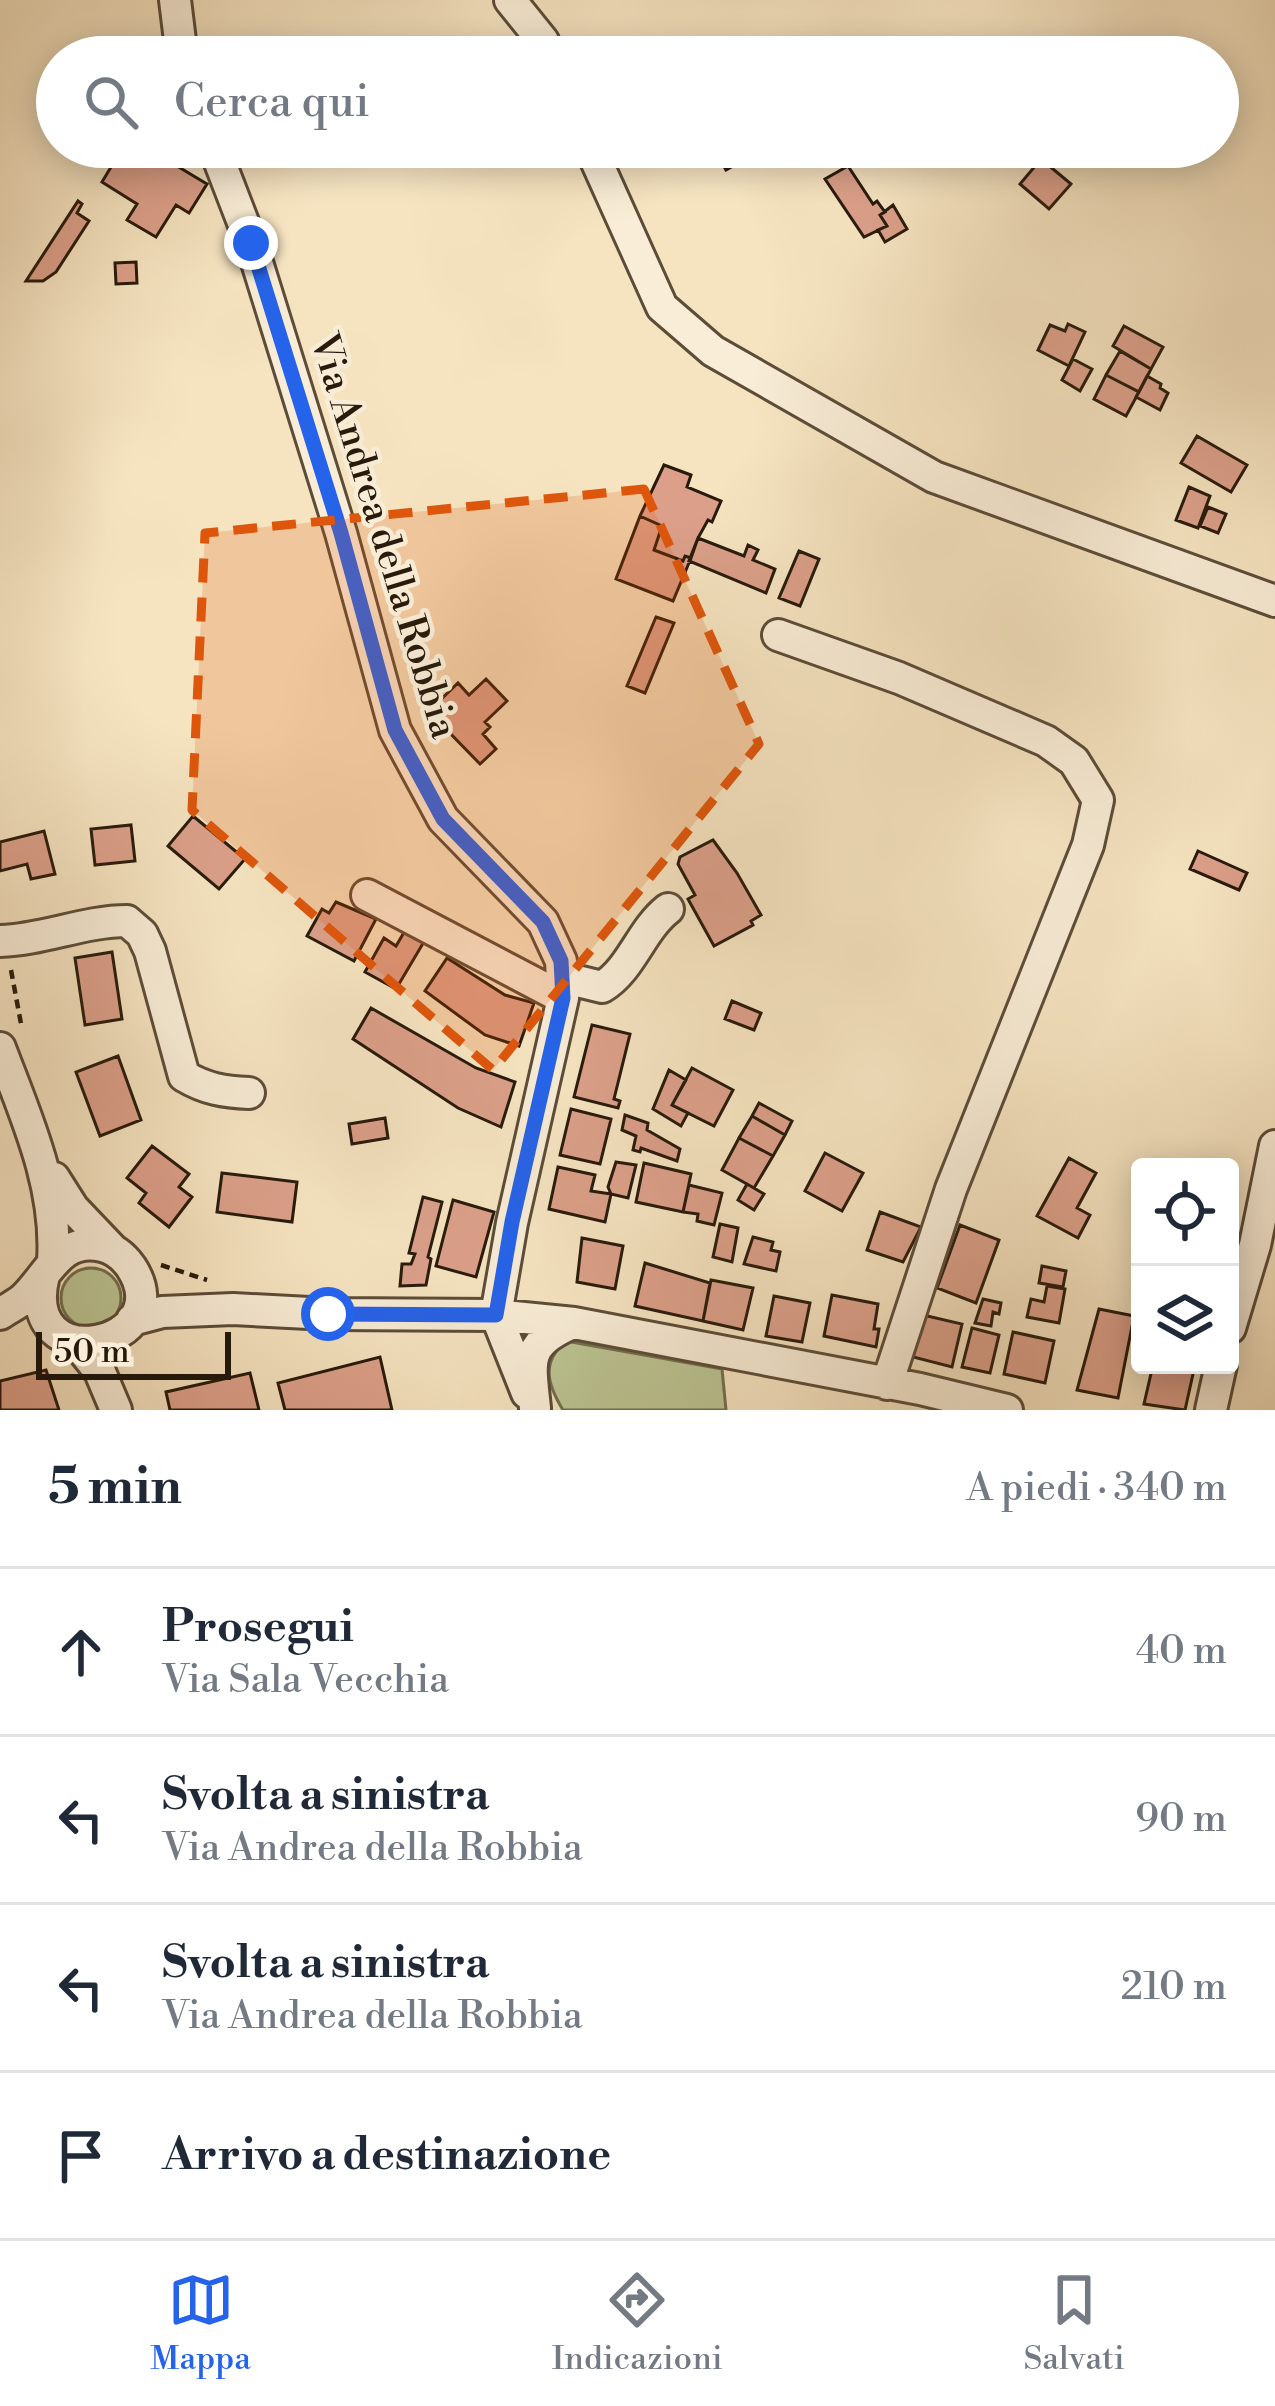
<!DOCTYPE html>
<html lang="it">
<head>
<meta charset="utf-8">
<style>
	:root { --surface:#fff; --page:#f2f2f3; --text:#1f2937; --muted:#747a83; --line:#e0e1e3; --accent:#2563eb }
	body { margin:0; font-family:"Libre Bodoni",serif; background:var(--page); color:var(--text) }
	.controls { position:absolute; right:36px; bottom:36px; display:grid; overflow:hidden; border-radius:12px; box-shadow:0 6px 30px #0003 }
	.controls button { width:108px; height:108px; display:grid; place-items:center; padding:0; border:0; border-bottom:3px solid var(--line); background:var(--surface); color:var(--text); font:60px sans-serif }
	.scale { position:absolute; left:36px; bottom:30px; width:195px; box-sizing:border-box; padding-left:12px; border:6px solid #281a0b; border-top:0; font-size:33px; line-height:42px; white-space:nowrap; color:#281a0b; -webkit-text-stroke:9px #f9edd7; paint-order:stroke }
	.stop { position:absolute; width:36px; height:36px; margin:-27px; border:9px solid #2563eb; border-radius:50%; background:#fff }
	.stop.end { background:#2563eb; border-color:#fff; box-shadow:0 3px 12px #0008 }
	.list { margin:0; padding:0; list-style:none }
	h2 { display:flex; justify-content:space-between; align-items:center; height:156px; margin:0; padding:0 48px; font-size:51px }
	h2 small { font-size:39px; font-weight:400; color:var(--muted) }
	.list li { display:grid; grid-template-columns:78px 1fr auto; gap:36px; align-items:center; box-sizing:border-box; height:168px; padding:0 48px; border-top:3px solid var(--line) }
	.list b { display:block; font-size:45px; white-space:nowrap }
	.list p { margin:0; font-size:39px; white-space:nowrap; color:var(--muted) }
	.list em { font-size:39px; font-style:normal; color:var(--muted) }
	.icon { flex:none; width:66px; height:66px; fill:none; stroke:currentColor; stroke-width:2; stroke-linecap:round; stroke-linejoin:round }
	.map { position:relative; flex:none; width:1275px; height:1410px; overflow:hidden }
	.search { position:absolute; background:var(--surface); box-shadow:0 6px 30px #0003; left:36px; right:36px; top:36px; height:132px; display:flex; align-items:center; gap:30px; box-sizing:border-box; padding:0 42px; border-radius:66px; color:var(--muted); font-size:45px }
	.sheet { height:828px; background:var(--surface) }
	nav { display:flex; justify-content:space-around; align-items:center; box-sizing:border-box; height:168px; border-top:3px solid var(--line); background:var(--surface); font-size:33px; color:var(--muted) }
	nav a { display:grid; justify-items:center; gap:6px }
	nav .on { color:var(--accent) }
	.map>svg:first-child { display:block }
</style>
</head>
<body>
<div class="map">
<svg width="1275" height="1410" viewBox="0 0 1275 1410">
	<rect width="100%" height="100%" fill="#f6e4c1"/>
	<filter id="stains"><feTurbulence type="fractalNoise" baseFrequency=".00167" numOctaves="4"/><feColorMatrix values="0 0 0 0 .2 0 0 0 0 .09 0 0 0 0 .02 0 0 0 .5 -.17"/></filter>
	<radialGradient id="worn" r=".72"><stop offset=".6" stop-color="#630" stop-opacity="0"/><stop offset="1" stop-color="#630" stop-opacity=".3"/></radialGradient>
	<path fill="#bcc493" stroke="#726f4f" stroke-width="3" d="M61 1298a30 30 0 1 1 60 0a30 30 0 1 1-60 0Z
		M566,1341L722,1369L726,1410H563C547,1384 541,1362 566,1341Z"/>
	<path fill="#dca08a" stroke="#281a0b" stroke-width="3" d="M143,147H182L172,163L207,184L189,213L176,205L156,237L127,220L137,204L102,182L120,152L134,161Z
		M713,147H767L726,170Z
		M1041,159L1071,184L1049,209L1020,184Z
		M848,166L873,204L877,201L885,212L880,215L887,226L864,237L825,179Z
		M78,201L82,204L77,213L89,221L56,272L43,281H26Z
		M893,205L907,229L885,242L878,230L887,226L880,215Z
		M136,262L137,283L116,284L115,263Z
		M1068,324L1085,332L1069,366L1038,350L1050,325L1065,331Z
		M1124,326L1163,347L1151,369L1113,346Z
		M1120,351L1151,369L1139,392L1106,375Z
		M1073,359L1092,369L1080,391L1062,380Z
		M1106,375L1139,392L1126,416L1094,399Z
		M1147,376L1161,384L1160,388L1168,393L1160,410L1136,397Z
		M1197,436L1247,465L1231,492L1181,463Z
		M664,465L691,475L687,487L721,501L712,522L708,520L698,538L691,558L685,556L683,561L654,550L662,526L640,516Z
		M1189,487L1210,496L1198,528L1176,520Z
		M1208,507L1226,514L1218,533L1200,526Z
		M640,516L662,526L654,550L683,561L685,556L691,558L673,601L616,579Z
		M698,538L744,556L748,545L758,550L753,560L775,569L766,593L689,561Z
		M799,551L819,559L800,606L779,598Z
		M656,617L674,623L645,693L627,686Z
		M486,679L507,701L485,722L490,727L483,734L496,749L480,764L446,729L449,725L432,708L458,683L469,695Z
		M193,816L245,859L219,889L168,846Z
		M131,825L135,861L95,865L91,829Z
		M44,831L55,874L31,879L27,864L0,871V842Z
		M713,840L737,873L761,915L751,921L753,925L714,946L688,899L695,895L678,864L680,857Z
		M1198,851L1247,873L1239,890L1190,869Z
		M336,902L376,919L354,961L307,936L322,909L329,913Z
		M406,929L425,940L396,989L365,972L384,938L396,946Z
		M112,952L122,1019L85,1025L75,958Z
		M447,958L505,995L534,1003L519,1046L485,1035L425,991Z
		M732,1001L761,1013L754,1030L725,1019Z
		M371,1008L476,1068L515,1082L501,1127L458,1108L353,1039Z
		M592,1025L630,1034L614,1099L620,1101L618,1108L574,1097Z
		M118,1056L141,1120L100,1136L76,1072Z
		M692,1068L733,1090L714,1126L672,1105Z
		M669,1070L686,1080L672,1105L688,1113L681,1126L653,1109Z
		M759,1103L792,1121L785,1135L752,1116Z
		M571,1109L611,1119L600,1164L560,1155Z
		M625,1115L648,1123L647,1130L680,1149L677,1161L641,1148L640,1152L633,1150L636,1136L622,1130Z
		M752,1116L785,1135L773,1156L739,1138Z
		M385,1118L388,1138L352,1144L349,1124Z
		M739,1138L773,1156L754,1188L722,1170Z
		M152,1146L189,1174L179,1187L192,1197L169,1227L139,1203L146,1193L127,1178Z
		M825,1153L863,1173L842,1211L805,1191Z
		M1069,1158L1096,1173L1077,1208L1090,1215L1078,1238L1037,1216Z
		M616,1162L636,1165L628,1198L611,1194L608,1187Z
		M644,1163L691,1174L683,1212L636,1202Z
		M558,1167L595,1175L591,1191L611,1194L605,1222L549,1209Z
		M222,1173L297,1182L292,1222L217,1212Z
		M747,1184L764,1194L754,1210L738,1200Z
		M689,1185L722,1193L714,1225L697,1221L698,1214L683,1212Z
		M423,1197L442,1202L428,1257L431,1259L426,1285L400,1286L402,1264H411L415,1254L409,1253Z
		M453,1200L494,1212L476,1277L436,1266Z
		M880,1212L921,1227L903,1262L867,1250Z
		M720,1224L738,1228L732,1262L713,1257Z
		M960,1225L999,1240L976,1303L937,1288Z
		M753,1237L773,1242L771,1250L780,1252L776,1271L744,1264Z
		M582,1238L623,1246L615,1289L577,1282Z
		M645,1263L710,1283L703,1321L635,1306Z
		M1042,1266L1066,1271L1063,1287L1039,1283Z
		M711,1280L753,1288L743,1330L703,1321Z
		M1047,1286L1065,1289L1059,1323L1027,1317L1031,1299L1044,1302Z
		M832,1295L878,1304L874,1329H879L876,1347L824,1336Z
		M774,1296L810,1303L802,1342L766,1336Z
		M983,1299L1001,1303L999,1314L993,1312L991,1326L975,1323Z
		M1099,1309L1134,1316L1118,1398L1077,1390Z
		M923,1315L962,1324L952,1367L913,1357Z
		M972,1328L999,1335L990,1373L962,1367Z
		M1013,1332L1054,1341L1045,1383L1004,1374Z
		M380,1357L392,1410H285L278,1383Z
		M1153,1365H1195L1185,1410L1144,1404Z
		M46,1370L59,1410H0V1381Z
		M250,1373L259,1410H170L166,1392Z"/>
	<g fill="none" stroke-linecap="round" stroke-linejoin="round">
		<defs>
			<path id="minor" d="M175,0L182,57
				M510,0L543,41L550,57
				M214,147L251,243L341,533L395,730L443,819L543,922L561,961L563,998L512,1223L496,1315
				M590,147L662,307L713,351L934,477L1275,601
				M778,635L899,678L1046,741L1074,761L1098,800L1088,845L951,1189L887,1384
				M367,895L563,998
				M0,941C43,940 84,921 127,921L142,934L150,951L184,1076C206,1089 224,1092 249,1093
				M565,978L602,987C631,970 641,930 668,909
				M0,1048C26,1117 58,1186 53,1261
				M54,1178L73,1208L113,1250
				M0,1314C7,1309 16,1305 23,1299C48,1276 60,1236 102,1246C115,1249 124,1257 131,1267C183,1346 17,1382 44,1275
				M496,1315L527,1393
				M132,1320L162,1312L233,1309L328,1314L496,1315L574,1323L920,1389L1007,1410
				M1230,1328L1255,1245L1275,1146
				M76,1342L100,1372L116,1410
				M535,1408C530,1360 524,1344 573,1323
				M1211,1410L1221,1365"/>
		</defs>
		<use href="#minor" stroke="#5c4c38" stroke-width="36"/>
		<path stroke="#281a0b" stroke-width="4.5" stroke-dasharray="9 6" stroke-linecap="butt" d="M11,970L22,1029
			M161,1265L207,1280"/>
		<use href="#minor" stroke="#f9edd7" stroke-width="30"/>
	</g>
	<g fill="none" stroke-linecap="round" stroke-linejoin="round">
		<path stroke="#2563eb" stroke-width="15" d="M251,243L341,533L395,730L443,819L543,922L561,961L563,998L512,1222L496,1315L328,1314"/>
	</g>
	<path fill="#de560c" fill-opacity="0.2" stroke="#de560c" stroke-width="9" stroke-dasharray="24 15" stroke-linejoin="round" d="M644,489L759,744L493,1070L192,810L205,533Z"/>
	<g text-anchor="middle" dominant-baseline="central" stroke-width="9" stroke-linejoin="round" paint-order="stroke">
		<g font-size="39" fill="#281a0b" stroke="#f9edd7">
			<text transform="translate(383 536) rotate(73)">Via Andrea della Robbia</text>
		</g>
	</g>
	<rect width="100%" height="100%" filter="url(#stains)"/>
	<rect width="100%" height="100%" fill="url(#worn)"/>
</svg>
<div class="controls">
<button><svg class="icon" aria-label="locate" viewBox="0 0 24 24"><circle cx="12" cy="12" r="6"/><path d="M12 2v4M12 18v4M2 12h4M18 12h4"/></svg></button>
<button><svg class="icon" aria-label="layers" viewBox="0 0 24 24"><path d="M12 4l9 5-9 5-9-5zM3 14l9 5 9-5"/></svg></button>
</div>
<div class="scale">50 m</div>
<div class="stop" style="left:328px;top:1314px"></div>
<div class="stop end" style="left:251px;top:243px"></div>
<div class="search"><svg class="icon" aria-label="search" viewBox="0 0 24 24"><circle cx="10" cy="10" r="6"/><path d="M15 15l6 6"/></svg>Cerca qui</div>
</div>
<section class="sheet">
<h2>5 min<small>A piedi · 340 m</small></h2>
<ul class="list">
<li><svg class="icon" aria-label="ahead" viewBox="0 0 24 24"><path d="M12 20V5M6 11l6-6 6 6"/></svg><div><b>Prosegui</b><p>Via Sala Vecchia</p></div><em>40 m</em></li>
<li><svg class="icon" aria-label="left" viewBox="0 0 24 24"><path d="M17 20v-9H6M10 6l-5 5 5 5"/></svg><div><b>Svolta a sinistra</b><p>Via Andrea della Robbia</p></div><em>90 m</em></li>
<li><svg class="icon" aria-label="left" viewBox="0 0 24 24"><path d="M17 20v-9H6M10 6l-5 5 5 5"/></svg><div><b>Svolta a sinistra</b><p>Via Andrea della Robbia</p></div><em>210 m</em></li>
<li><svg class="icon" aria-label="arrive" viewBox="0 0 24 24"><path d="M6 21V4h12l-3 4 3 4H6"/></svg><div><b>Arrivo a destinazione</b></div></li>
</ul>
</section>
<nav>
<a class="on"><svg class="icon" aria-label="map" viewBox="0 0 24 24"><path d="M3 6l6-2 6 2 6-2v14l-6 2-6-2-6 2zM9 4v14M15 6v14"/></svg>Mappa</a>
<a><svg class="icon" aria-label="directions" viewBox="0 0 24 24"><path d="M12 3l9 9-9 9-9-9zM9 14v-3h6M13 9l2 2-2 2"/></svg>Indicazioni</a>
<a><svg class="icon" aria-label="saved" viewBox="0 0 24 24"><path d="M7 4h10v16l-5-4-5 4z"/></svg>Salvati</a>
</nav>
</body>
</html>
